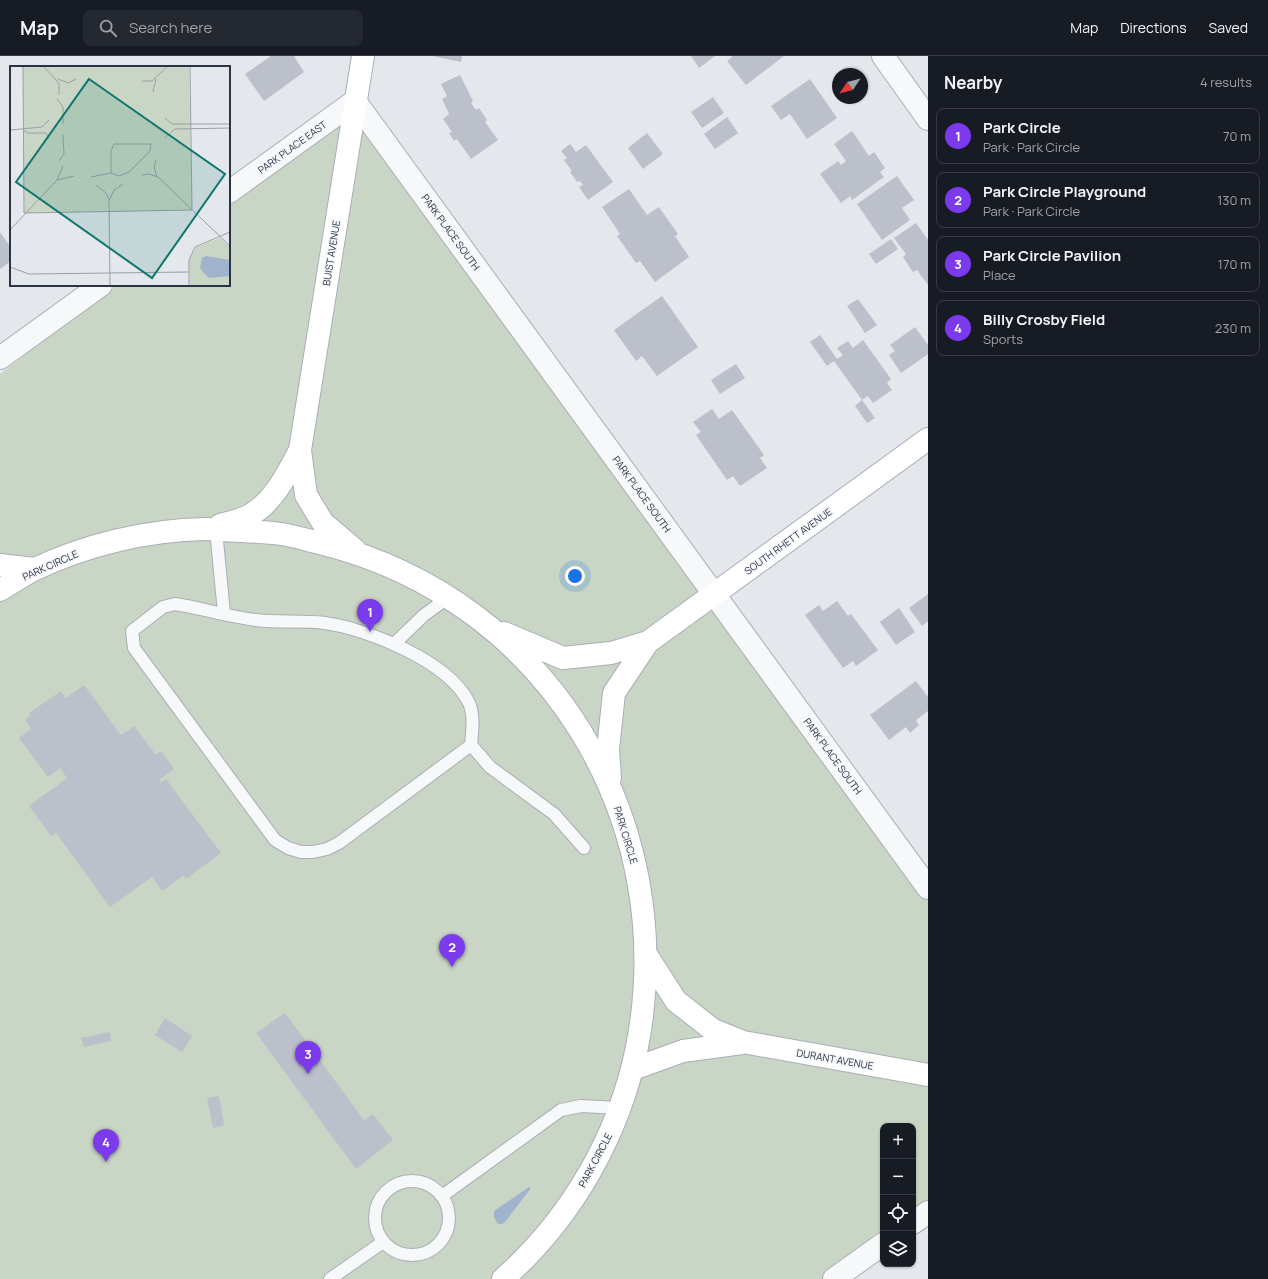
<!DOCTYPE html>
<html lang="en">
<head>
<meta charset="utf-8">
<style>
	:root { --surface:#171b24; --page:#242831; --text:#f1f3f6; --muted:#9ea1a6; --line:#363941; --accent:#7c3aed }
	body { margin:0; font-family:Manrope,sans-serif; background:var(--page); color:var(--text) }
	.controls { position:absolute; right:12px; bottom:12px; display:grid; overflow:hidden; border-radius:8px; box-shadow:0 1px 3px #0004 }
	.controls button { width:36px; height:36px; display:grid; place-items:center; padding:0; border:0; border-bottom:1px solid var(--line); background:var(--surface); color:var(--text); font:20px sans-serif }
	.compass { position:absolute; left:832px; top:12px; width:36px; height:36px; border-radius:50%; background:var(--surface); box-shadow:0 1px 3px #0004; rotate:235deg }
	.you { position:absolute; left:575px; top:520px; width:14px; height:14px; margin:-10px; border:3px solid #fff; border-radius:50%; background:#1a73e8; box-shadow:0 0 0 6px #1a73e833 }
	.badge { display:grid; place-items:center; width:26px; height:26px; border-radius:50%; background:var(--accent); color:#fff; font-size:13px; font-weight:700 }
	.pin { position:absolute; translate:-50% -33px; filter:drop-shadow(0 1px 2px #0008) }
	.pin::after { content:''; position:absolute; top:21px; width:14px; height:12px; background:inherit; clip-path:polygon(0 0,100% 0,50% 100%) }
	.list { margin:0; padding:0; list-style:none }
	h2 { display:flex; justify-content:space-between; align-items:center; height:52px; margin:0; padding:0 16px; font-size:17px }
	h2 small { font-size:13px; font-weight:400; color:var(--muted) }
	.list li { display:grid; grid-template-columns:26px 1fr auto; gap:12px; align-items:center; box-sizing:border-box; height:56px; margin:0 8px 8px; padding:0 8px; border:1px solid var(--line); border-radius:8px }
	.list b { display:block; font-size:15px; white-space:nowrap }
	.list p { margin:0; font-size:13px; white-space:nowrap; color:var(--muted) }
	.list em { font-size:13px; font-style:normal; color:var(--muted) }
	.icon { flex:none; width:22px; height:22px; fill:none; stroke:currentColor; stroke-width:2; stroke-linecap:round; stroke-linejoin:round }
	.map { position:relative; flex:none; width:928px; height:1223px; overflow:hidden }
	header { display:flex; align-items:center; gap:24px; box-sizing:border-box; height:56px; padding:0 20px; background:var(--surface); border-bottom:1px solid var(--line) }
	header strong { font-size:19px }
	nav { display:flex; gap:22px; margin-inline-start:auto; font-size:14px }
	.search { width:280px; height:36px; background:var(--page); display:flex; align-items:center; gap:10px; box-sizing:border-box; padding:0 14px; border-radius:8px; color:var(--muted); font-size:15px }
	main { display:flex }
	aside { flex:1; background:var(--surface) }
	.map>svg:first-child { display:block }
</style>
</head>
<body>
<header>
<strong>Map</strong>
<div class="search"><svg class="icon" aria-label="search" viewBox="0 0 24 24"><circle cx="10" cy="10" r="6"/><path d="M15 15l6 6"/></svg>Search here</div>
<nav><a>Map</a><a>Directions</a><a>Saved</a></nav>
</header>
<main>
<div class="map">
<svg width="928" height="1223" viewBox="0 0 928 1223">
	<rect width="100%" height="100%" fill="#e4e7ec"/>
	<path fill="#c9d6c5" d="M355,45L928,833V1156L913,1167V1070H883V1188L834,1223H0V318L116,229H229V142Z"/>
	<path fill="#9fb4cc" d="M529,1131L531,1132L505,1166L502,1168H498L494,1161V1155Z"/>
	<path fill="#bbc0ca" d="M271,0H294L304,16L264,45L245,18Z
		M432,0H462L461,6Z
		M691,0H715L699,12Z
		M733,0H784L746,29L727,5Z
		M460,19L473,45L471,47L476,54L479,52L487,64L485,66L498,84L471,103L457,83L454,85L449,77L452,76L443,63L449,58L442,43L447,40L441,28Z
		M810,23L837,62L807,83L790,58L781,64L771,50Z
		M713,41L724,57L702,72L691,56Z
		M727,61L738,77L715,93L704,78Z
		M852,75L869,100L874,96L885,112L880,116L884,121L852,144L850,140L841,147L820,118L838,105L841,109L846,105L834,88Z
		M647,77L663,98L643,113L628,92Z
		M570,88L576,96L586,89L613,126L588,144L579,131L583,129L580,125L577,126L570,116L572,115L564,104L567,102L561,95Z
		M897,120L914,144L902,152L910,164L882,184L857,148Z
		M629,133L647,159L659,151L678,178L675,180L689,201L655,226L640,205L636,207L617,180L620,178L602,151Z
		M916,167L928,184V229L917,214L913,216L903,201L906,198L894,182Z
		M0,176L11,192V205L0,213Z
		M891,183L898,193L876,208L869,198Z
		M662,240L698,291L657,320L642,300L636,305L614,274Z
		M858,243L877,269L865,277L847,250Z
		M915,271L928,289V298L901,317L889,299L895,295L890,289Z
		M820,279L837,303L843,299L837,292L848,285L853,292L863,284L891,323L887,327L892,334L873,347L868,340L862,344L834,305L827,310L810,286Z
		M736,308L745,322L720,338L711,324Z
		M862,344L875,362L867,367L855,350Z
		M712,353L719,363L732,354L764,399L760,402L767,412L740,430L733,420L727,424L696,379L701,376L693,366Z
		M928,538V565L922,570L909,552Z
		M837,545L848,560L851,558L878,594L856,610L853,605L843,612L805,559L819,549L823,555Z
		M899,552L915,576L896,589L880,566Z
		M916,625L928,641V655L916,664L919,669L910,677L906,671L889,684L870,659Z
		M84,629L121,679L134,670L156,699L161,695L174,713L159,724L161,727L166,723L221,797L186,823L184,819L162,835L152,821L110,851L56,777L51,780L29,750L67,722L60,712L48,721L19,682L31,673L25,664L30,659L29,657L61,635L66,642Z
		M285,957L364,1064L373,1058L393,1084L356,1113L256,977Z
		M165,962L192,980L182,996L155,979Z
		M110,976L111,985L84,991L81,982Z
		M219,1040L224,1069L213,1072L207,1042Z"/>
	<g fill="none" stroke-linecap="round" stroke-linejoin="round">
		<defs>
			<path id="lane" d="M216,474L224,557
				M394,588L424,559L449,541
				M471,689L339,787L327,793L313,796H301L288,792L275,784L134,592L132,575L163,551L175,548C202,552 229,561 256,564C278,567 302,564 325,567C368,573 447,605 468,645C475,657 472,676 471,689L490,711L554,758L584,792
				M375 1162a37 37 0 1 1 74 0a37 37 0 1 1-74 0Z
				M442,1140L561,1054L581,1050L620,1052
				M330,1223L383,1186"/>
			<path id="street" d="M883,0L928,63
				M229,136L355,45L928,832
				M0,302L101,229
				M913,1167L928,1156
				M834,1223L883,1188"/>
			<path id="secondary" d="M220,469C231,466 243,464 252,458C275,444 288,416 300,394
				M355,494L323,467L306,439L300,394L363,0
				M0,509L34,513
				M0,534C11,527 22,520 33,514C85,489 147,474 205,473C217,473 230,475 243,475C255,476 268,476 281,478C295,480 310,485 324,488C549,545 681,766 637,991C619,1080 571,1163 503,1223
				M504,577L563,602L611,597L648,586L928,383
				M610,722L608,693L614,637L648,586
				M647,900L676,945L713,974L743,986L928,1019
				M633,1013L683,995L742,987"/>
		</defs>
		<use href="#lane" stroke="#a9aeb7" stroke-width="14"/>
		<use href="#street" stroke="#a9aeb7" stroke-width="24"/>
		<use href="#secondary" stroke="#a9aeb7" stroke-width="24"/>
		<use href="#lane" stroke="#f7f8fa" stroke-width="12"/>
		<use href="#street" stroke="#f7f8fa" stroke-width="22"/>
		<use href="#secondary" stroke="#fff" stroke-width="22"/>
	</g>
	<g text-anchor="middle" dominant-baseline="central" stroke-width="3" stroke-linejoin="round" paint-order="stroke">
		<g font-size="10" fill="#2b3445" stroke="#f4f6f9">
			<text transform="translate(292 91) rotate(-36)">PARK PLACE EAST</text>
			<text transform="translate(451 176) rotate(54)">PARK PLACE SOUTH</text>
			<text transform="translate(331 197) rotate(-81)">BUIST AVENUE</text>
			<text transform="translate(642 438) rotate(54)">PARK PLACE SOUTH</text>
			<text transform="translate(788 485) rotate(-36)">SOUTH RHETT AVENUE</text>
			<text transform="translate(50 509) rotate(-24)">PARK CIRCLE</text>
			<text transform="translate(833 700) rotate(54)">PARK PLACE SOUTH</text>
			<text transform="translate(626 779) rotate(73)">PARK CIRCLE</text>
			<text transform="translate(835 1003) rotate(10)">DURANT AVENUE</text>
			<text transform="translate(595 1104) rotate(-62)">PARK CIRCLE</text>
		</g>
	</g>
	<g transform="translate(10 10)">
		<rect width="220" height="220" fill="#e4e7ec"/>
		<path d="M13,0H179L182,144L14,147ZM210,172L220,181V220H180L179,194L186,181Z" fill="#c9d6c5"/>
		<path d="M196,190L220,194V210L199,212L194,207L190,202L192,192Z" fill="#9fb4cc"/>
		<path fill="none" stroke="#9a9fa9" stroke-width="1" d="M13,0L14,147L182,144L180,0M33,0L49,17V29M48,13L58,17L66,13M132,15H142L158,0M143,26L146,13M47,33L53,41V58M155,52L162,58H220M0,64L32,61L39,54M13,64L18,67H36L39,72M155,72L165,63L220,62M146,94L144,101L147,111M49,95L54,88L53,69M132,109L139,108L148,111L220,180M81,111L101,107L109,110L119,106L140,85L141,78H104L101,85V107M47,114L53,100M86,119L96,127L99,134M0,164L47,114L64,110M0,201L19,208L179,206M100,220L99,135L104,124L113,118M179,220V194L185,181L220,166"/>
		<path fill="#0f766e" fill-opacity="0.15" stroke="#0f766e" stroke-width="2" d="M79,13L215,108L142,212L6,116Z"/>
		<rect width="220" height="220" fill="none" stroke="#2b3445" stroke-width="2"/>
	</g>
</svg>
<div class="controls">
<button>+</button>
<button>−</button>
<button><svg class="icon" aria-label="locate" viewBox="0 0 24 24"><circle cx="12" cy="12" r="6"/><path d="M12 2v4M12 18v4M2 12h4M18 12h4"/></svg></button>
<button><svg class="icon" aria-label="layers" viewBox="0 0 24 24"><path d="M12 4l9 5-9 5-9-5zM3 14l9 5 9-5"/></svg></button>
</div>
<svg class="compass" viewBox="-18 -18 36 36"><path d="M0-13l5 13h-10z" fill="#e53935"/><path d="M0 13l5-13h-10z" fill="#9ea1a6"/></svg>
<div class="you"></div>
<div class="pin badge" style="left:370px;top:576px">1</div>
<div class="pin badge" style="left:452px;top:911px">2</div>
<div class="pin badge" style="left:308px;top:1018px">3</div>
<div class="pin badge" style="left:106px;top:1106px">4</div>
</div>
<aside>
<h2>Nearby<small>4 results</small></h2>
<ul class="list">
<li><span class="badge">1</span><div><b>Park Circle</b><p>Park · Park Circle</p></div><em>70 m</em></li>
<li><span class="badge">2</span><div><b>Park Circle Playground</b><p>Park · Park Circle</p></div><em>130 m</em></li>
<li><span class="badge">3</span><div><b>Park Circle Pavilion</b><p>Place</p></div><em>170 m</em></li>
<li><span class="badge">4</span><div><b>Billy Crosby Field</b><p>Sports</p></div><em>230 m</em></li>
</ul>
</aside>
</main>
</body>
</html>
